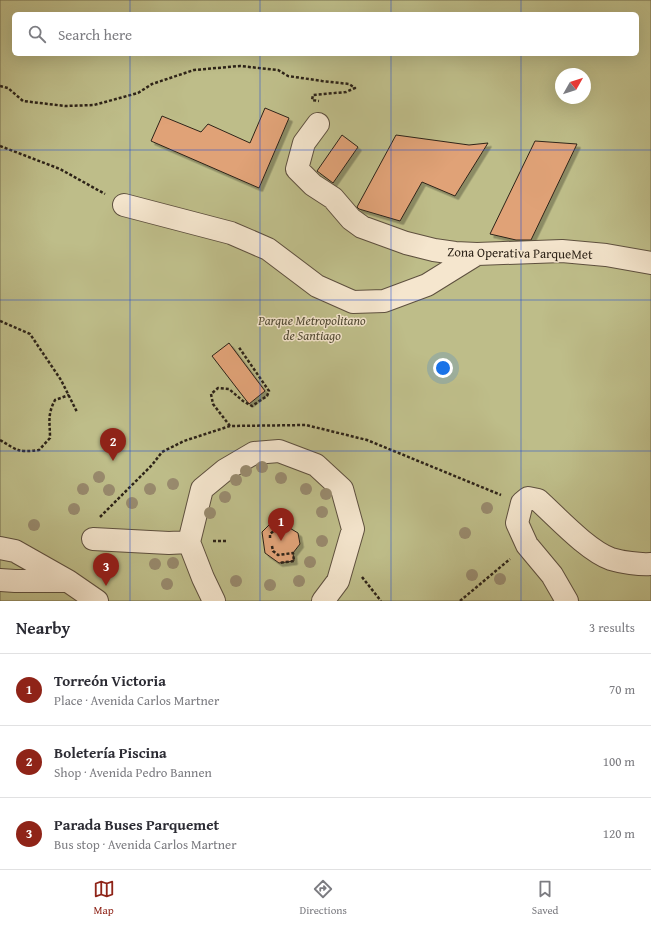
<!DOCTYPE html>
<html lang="en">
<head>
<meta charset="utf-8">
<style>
	:root { --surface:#fff; --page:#f2f2f3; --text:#2b2b33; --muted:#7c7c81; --line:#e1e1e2; --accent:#8f2418 }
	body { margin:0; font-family:"Gentium Book Plus",serif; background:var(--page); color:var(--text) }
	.compass { position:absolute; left:555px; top:68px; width:36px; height:36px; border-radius:50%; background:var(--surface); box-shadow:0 4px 16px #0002; rotate:51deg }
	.you { position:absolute; left:443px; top:368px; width:14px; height:14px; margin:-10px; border:3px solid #fff; border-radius:50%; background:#1a73e8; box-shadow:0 0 0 6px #1a73e833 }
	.badge { display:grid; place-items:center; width:26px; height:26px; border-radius:50%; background:var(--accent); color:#fff; font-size:13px; font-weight:700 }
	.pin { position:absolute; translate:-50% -33px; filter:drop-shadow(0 1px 2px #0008) }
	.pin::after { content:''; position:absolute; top:21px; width:14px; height:12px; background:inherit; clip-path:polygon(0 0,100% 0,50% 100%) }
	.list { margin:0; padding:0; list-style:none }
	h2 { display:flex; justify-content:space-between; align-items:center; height:52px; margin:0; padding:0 16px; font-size:17px }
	h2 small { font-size:13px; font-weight:400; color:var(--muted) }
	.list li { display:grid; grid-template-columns:26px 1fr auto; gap:12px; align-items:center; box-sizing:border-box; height:72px; padding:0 16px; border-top:1px solid var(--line) }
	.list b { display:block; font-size:15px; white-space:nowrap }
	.list p { margin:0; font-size:13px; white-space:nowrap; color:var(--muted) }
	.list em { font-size:13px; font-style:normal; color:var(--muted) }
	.icon { flex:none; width:22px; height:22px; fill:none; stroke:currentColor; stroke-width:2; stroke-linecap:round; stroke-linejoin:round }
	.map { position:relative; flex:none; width:651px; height:601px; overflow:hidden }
	.search { position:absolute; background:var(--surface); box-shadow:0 4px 16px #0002; left:12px; right:12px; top:12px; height:44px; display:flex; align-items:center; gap:10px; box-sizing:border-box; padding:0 14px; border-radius:6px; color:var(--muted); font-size:15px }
	.sheet { height:268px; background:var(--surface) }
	nav { display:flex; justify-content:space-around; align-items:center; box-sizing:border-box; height:56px; border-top:1px solid var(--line); background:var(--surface); font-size:11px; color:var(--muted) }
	nav a { display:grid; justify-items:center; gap:2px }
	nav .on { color:var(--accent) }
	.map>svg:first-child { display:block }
</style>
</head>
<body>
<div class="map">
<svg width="651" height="601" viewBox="0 0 651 601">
	<defs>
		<filter id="shadow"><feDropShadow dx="3.5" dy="3.5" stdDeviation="0" flood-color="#0004"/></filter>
	</defs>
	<rect width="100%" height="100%" fill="#efd8b3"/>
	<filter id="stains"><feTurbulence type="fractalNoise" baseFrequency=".005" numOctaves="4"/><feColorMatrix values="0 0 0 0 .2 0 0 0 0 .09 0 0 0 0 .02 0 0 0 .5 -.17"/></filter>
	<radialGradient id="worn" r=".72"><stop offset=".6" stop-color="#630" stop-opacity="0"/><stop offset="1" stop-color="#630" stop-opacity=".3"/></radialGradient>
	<path fill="#bebd89" stroke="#767050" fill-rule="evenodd" d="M0,0H651V601H0ZM14,14H637V54H14ZM561,74H585V98H561Z"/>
	<path fill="#e0a277" stroke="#2d2318" filter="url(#shadow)" d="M265,108L289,118L259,188L151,141L162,116L201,132L208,124L250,143Z
		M342,135L358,147L333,183L317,171Z
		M396,135L469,145L488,143L455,196L422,182L400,221L359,209L357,207Z
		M535,141L577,144L531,240H516L490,234Z
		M229,343L265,391L249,404L212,356Z
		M287,519L288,527L298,533L300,544L293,553L294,561L279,563L265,553L262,532L273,521Z"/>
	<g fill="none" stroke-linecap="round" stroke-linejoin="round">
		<defs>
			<path id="minor" d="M318,124L304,143L297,169L313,185L333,198L351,219L362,227L406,243L434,250L455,253L477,254L562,251L606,255L651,263
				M124,205L231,233L268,249L317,286L353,302L384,301L427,285L477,254
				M93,539L169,543L189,542
				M0,548L15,551L68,581L97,601
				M0,580L15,581H67
				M214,601L203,578L189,542L202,489L225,470L254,453L279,451L316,465L342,489L353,529L338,581L323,601
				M567,601L552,575L527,545L517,523L522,503L528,498L538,500C558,518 587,550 611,559C621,562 640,565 651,564"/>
		</defs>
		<use href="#minor" stroke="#5e503f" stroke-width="24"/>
		<path stroke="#2d2318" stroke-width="2.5" stroke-dasharray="3 2" stroke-linecap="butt" d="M0,86L8,88L23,101L65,106L94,105L138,93L152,84L194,70L240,66L278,70L288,76L322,81L349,84L355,88L346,92L313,95L312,100L319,101
			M0,146L60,169L105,194
			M0,321L30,334L61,380L77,412
			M230,426L213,404L211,394L218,388L229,389L243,401L252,406L267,396L269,391L238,346
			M0,440C17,450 18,453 39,450L50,438C50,422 47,415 55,400L69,395
			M100,517L152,465L162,452L184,441L230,426L306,425L367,440L501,495
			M270,538V534L276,529L288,527L287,519L273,521
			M213,541H227
			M272,546L273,551L278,555L293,553L294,561L279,563
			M362,577L381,601
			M460,601L510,559"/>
		<use href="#minor" stroke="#f5e6ce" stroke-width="22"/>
	</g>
	<g fill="#988a6d">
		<circle cx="262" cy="467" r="6"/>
		<circle cx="246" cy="471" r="6"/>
		<circle cx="99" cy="477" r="6"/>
		<circle cx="281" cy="478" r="6"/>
		<circle cx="236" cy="480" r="6"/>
		<circle cx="173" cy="484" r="6"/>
		<circle cx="83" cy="489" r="6"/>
		<circle cx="150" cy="489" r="6"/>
		<circle cx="306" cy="489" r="6"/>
		<circle cx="109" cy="490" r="6"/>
		<circle cx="326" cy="494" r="6"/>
		<circle cx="225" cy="497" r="6"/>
		<circle cx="132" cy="503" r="6"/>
		<circle cx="487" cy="508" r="6"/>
		<circle cx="74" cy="509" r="6"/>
		<circle cx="322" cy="512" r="6"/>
		<circle cx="210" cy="513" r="6"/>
		<circle cx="34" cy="525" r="6"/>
		<circle cx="465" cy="533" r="6"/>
		<circle cx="322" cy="541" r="6"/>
		<circle cx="310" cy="562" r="6"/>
		<circle cx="173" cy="563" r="6"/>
		<circle cx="155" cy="564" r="6"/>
		<circle cx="472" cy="575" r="6"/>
		<circle cx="500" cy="579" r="6"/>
		<circle cx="236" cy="581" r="6"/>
		<circle cx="299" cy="581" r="6"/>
		<circle cx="167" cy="584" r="6"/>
		<circle cx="270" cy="585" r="6"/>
	</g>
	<path fill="none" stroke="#1d4ed8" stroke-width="1" stroke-opacity="0.55" d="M130,0V14M260,0V14M391,0V14M521,0V14M130,54V601M260,54V601M391,54V601M521,54V601M0,150H651M0,300H651M0,451H651"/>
	<g text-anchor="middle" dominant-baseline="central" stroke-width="3" stroke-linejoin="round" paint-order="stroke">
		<g font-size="13" fill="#2d2318" stroke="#f5e6ce">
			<text transform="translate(520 253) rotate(1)">Zona Operativa ParqueMet</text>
		</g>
		<g font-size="13" font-style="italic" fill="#514a34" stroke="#f5e6ce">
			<text x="312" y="320">Parque Metropolitano<tspan x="312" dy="15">de Santiago</tspan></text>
		</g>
	</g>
	<rect width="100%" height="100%" filter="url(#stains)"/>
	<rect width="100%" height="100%" fill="url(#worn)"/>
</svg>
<svg class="compass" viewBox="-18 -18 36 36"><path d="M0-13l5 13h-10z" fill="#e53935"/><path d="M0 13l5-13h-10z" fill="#7c7c81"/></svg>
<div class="you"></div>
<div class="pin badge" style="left:281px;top:541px">1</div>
<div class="pin badge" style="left:113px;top:461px">2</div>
<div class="pin badge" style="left:106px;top:586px">3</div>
<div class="search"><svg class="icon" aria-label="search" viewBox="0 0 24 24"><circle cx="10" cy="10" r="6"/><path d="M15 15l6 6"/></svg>Search here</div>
</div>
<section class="sheet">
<h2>Nearby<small>3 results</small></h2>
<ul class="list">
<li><span class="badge">1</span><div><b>Torreón Victoria</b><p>Place · Avenida Carlos Martner</p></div><em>70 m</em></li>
<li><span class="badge">2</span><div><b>Boletería Piscina</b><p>Shop · Avenida Pedro Bannen</p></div><em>100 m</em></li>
<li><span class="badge">3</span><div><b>Parada Buses Parquemet</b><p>Bus stop · Avenida Carlos Martner</p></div><em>120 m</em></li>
</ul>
</section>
<nav>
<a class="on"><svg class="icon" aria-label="map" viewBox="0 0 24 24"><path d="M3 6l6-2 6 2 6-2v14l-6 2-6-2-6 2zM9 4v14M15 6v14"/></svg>Map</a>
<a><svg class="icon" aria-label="directions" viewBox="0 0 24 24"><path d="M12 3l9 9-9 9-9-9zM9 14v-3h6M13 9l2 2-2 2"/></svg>Directions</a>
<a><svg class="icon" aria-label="saved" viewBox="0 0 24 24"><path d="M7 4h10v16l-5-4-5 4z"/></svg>Saved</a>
</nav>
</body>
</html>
